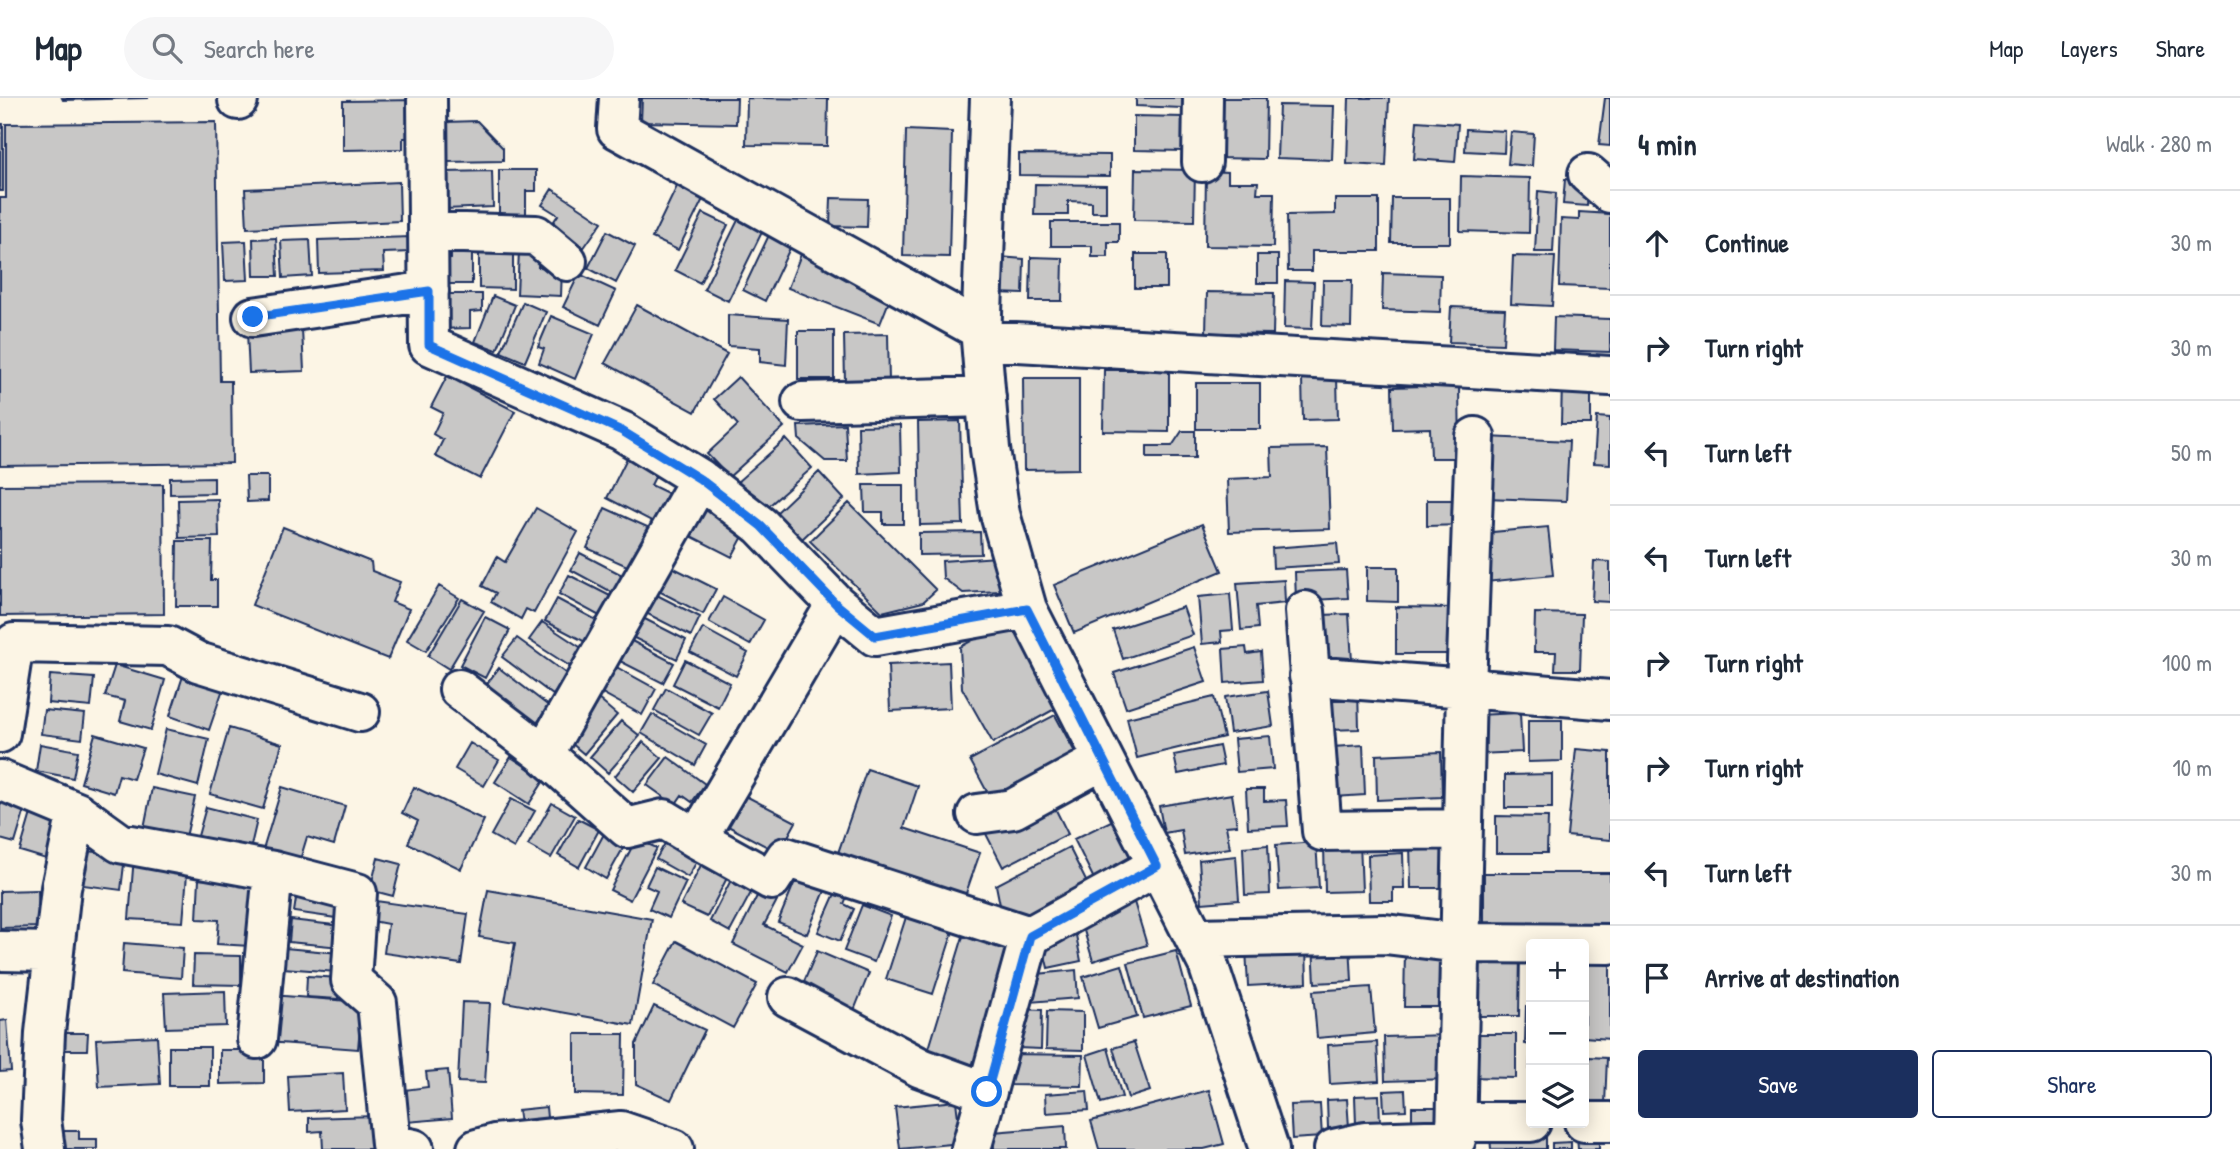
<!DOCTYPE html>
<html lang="en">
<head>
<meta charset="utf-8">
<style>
	:root { --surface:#fff; --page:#f6f6f7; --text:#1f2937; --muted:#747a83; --line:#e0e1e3; --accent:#1b2f5e }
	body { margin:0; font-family:"Patrick Hand",sans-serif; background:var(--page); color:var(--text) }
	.controls { position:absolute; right:21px; bottom:21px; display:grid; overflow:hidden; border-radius:7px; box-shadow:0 4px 18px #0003 }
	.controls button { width:63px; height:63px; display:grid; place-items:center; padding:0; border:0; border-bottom:2px solid var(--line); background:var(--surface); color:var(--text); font:35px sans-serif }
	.stop { position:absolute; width:21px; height:21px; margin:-16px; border:5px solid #1a73e8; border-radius:50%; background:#fff }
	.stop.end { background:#1a73e8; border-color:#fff; box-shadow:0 2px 7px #0008 }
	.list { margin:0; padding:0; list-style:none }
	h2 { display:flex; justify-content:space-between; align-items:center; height:91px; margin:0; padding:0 28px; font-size:30px }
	h2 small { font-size:23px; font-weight:400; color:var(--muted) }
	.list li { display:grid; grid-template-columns:46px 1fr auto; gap:21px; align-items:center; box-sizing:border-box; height:105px; padding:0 28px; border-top:2px solid var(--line) }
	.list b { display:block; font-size:26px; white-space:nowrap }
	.list em { font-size:23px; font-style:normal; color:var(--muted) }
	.actions { display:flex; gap:14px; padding:21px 28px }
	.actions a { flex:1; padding:16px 0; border:2px solid var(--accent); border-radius:7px; text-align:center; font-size:24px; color:var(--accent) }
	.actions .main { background:var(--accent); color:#fff }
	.icon { flex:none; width:38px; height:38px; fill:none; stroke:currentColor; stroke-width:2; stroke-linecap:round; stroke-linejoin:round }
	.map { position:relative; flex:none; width:1610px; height:1051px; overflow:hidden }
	header { display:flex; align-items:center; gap:42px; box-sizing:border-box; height:98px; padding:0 35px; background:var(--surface); border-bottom:2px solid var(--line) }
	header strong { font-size:33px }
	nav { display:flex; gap:38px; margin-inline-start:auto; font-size:24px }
	.search { width:490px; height:63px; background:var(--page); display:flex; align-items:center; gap:18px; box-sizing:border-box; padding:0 24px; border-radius:38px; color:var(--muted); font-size:26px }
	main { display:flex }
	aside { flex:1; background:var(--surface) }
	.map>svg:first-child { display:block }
</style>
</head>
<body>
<header>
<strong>Map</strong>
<div class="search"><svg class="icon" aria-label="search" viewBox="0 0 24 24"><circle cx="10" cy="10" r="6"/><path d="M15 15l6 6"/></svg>Search here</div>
<nav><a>Map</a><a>Layers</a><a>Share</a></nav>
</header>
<main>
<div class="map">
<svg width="1610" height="1051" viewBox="0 0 1610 1051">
	<rect width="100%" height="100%" fill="#fcf5e5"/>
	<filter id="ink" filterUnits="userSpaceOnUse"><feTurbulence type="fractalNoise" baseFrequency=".0143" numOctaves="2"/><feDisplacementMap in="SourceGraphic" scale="14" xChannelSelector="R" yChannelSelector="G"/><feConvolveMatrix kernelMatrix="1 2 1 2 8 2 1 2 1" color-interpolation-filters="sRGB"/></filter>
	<g filter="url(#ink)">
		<path fill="#c8c7c6" stroke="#1b2f5e" stroke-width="2" d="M62,0H149L63,2Z
			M642,0H737L736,26L641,24Z
			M747,0L828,1L827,48L746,47Z
			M1136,0H1183L1182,10L1136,8Z
			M1219,0H1266L1265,61L1218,60Z
			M1349,0H1389L1386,68L1347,66Z
			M1605,0H1610V48L1599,47Z
			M418,2V40H403V51L343,52V3Z
			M1279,7L1334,8L1332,62L1277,60Z
			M1134,18L1184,19V53L1134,52Z
			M477,23L503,50V63L446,64V24Z
			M1417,23L1458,26L1455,64L1414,61Z
			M216,24L220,283H231L232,365L0,368V100H6V26Z
			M0,26H3V93H0Z
			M1466,31L1505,33L1504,55L1465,53Z
			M906,32L952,34L949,159L903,158Z
			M1511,34L1534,36L1532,68L1508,66Z
			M1019,56L1110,57V78L1019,77Z
			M1135,71L1195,72L1194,123L1134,122Z
			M499,72H536V93H526V118H499Z
			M492,73L493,109L445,111L444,74Z
			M1206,73L1228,74V84H1258L1257,95H1274L1273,149L1205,148Z
			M1461,78L1530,80L1529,135L1460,133Z
			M1565,81L1589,84L1587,108L1563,106Z
			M680,82L706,95L678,152L652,140Z
			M399,84L400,123L247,130L245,91Z
			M1035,86L1106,87V114H1092V104L1068,103V117H1034Z
			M552,91L602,124L583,151L550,129L558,117L542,107Z
			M1538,93L1556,95L1553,154H1535Z
			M831,100L868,101L867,129L830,128Z
			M1392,100H1450V145H1391Z
			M1335,101H1379V153H1312V173H1288L1287,117L1335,116Z
			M1579,114L1610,116V190L1559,188L1561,121L1579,122Z
			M703,115L728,127L700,185L675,172Z
			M741,116L765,128L728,203L704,191Z
			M1051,124H1119V144H1108V159H1092V148H1051Z
			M607,133L635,148L616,185L588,170Z
			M769,137L791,148L765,203L743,192Z
			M411,139L412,154L383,155L384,173L319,175L318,142Z
			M276,140L278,178H254L253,141Z
			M310,142L312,178L283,180L281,143Z
			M246,143L248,182L225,183L223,144Z
			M451,150H472V186H439V161H451Z
			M479,151L513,152V191L479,190Z
			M803,151L873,179L867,194L889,203L880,226L788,190Z
			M519,153L539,154L538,169L562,170L561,198L517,196Z
			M1135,156H1167V190H1135Z
			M1257,157H1278V185H1257Z
			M1513,158L1555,159L1552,208L1511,206Z
			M999,159L1024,161L1023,196L997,195Z
			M1031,159L1063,160L1062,203H1030Z
			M1383,175L1441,177L1440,214L1382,212Z
			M579,176L616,193L600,227L563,209Z
			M1323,182H1352L1351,229L1322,228Z
			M1285,183L1314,184L1312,231L1284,230Z
			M1207,194L1274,195L1273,236L1206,235Z
			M436,196H482V213L470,214V230L437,231Z
			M493,198L515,207L497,252L475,244Z
			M523,204L546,214L525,264L501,254Z
			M637,207L727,256L695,314L605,265Z
			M1451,209L1505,211L1503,246L1449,244Z
			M728,217L788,221L786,267L760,264V250L728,248Z
			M551,218L594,236L575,281L539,265L544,251L538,249Z
			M1554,219L1610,221V254L1553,252Z
			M302,231L304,273L249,275L247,234Z
			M798,233H834V281H798Z
			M888,236L889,284H845L844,237Z
			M1104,272H1169V334L1103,333Z
			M447,278L515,313L480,381L435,358L443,342L433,336L443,315L431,309Z
			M738,279L784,329L729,379L707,356L738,327L714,301Z
			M1337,279L1338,321L1303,322L1302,280Z
			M1023,280H1079V371L1024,372Z
			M1196,285H1260V331H1196Z
			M1562,285L1591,286V326H1561Z
			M1459,287L1460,360H1431L1430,330L1393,331L1392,289Z
			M1597,319L1610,320V366L1594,365Z
			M960,323L963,426L920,427L918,324Z
			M845,326L847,363H825L799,341L798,328Z
			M900,327L901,374L859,376L858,328Z
			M1182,333H1195V360H1147V348H1172Z
			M1488,339L1569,343L1566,403L1485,400Z
			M786,341L812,370L763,413L737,384Z
			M1327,349L1330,431L1229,434L1227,381L1272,379L1271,350Z
			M632,350L662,365L651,387L678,400L663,429L607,400Z
			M819,374L844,401L800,443L775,416Z
			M246,378H268V403L247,404Z
			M214,379V395L170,396V380Z
			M163,386L164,516L0,518V387Z
			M864,387H903V426H883V414H865Z
			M218,401L219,439L179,440L178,402Z
			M695,402L748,429L732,459L679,432Z
			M1427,402H1462V427L1427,428Z
			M849,405L936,492L923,504L882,514L810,443Z
			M536,410L578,434L534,515L526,511L521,521L491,504L496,495L482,488L497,459L505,464Z
			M605,410L654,432L636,472L587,450Z
			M1202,426L1222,473L1074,535L1054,487Z
			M283,429L371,464L372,473L400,484L392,504L409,511L388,561L252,507Z
			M1548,429L1553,477L1486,484L1482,435Z
			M980,434L981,456L919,457V435Z
			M177,443H212L211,482H217V508H176Z
			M1337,445L1339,466L1273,470L1272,450Z
			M580,455L628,480L619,498L571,472Z
			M997,459L1000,493L963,495L943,480L942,463Z
			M1594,463L1610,464V504L1592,503Z
			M666,466L716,491L703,516L653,490Z
			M1367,469H1398V504L1367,503Z
			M1346,472L1348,500L1296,503L1295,474Z
			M569,477L616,501L605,521L559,496Z
			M1284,482L1285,505L1256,508L1258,530L1241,532L1237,485Z
			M439,488L459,500L426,553L407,542Z
			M649,493L700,519L691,538L640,512Z
			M1230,496L1233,532L1221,533L1222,544L1202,546L1198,499Z
			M723,499L764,522L750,547L709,524Z
			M462,501L484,513L449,571L428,558Z
			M557,501L600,524L589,546L545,523Z
			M1183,509L1193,537L1123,561L1113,532Z
			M1396,509L1452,510L1451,556H1396Z
			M1535,515L1582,516L1580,572H1555L1556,554H1534Z
			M1349,516L1352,563L1324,565L1321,517Z
			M637,517L686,542L677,561L628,537Z
			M485,519L510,532L485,580L460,567Z
			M1013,520L1062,607L993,645L962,590L960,549Z
			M542,524L583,551L571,569L529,542Z
			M703,530L748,555L736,578L690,554Z
			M517,540L568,577L553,597L502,559Z
			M626,540L674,565L663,585L616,561Z
			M1194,549L1206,584L1126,610L1114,575Z
			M1246,549L1247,556L1261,554L1263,582L1225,585L1223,551Z
			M685,562L730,585L718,609L673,586Z
			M949,564L951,610L890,613L888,567Z
			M611,566L656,591L642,617L597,592Z
			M115,567L165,582L151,632L120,623L125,603L105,598Z
			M499,570L550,609L532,631L482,592Z
			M50,577L94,580L91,609L48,605Z
			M183,578L223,591L209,632L170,618Z
			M666,590L712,615L699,637L654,612Z
			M1326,591H1358L1359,631L1327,632Z
			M1268,593L1273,628L1230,635L1225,599Z
			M1214,599L1224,639L1137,660L1127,620Z
			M597,600L617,617L584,656L564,639Z
			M44,612L85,616L82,641L41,636Z
			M1520,615L1522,654L1478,656L1476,617Z
			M652,616L706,647L695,667L641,635Z
			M1055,617L1078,660L993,705L970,662Z
			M1528,622H1562V663L1528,664Z
			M621,623L640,638L608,675L590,659Z
			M229,630L282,646L263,711L210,696Z
			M166,631L209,641L198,688L155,676Z
			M95,636L143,650L133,681L119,677L114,695L81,685Z
			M1270,638L1273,671L1237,674L1234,641Z
			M643,644L662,660L633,694L615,678Z
			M470,645L499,662L484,688L455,671Z
			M40,646L78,653L73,680L36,673Z
			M1363,647L1365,697L1334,699L1332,649Z
			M1219,648L1223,667L1178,676L1174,657Z
			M1576,651L1610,654V742L1567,738Z
			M1441,654L1442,699L1377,702L1376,657Z
			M511,659L545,681L529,706L495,684Z
			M668,659L705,686L692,704L682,697L675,707L647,687Z
			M867,671L918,688L904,730L980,755L965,798L838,755Z
			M1552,676V710H1505V677Z
			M282,689L345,708L334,747L307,739L300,762L263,752Z
			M414,689L484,722L461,771L408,745L418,723L402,715Z
			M152,690L195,699L186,739L144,730Z
			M1246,691H1264V703L1286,702L1288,728L1248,730Z
			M742,696L796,724L779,755L726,727Z
			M1232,696L1237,727L1226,728L1230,750L1185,757L1181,732L1164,735L1159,708Z
			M0,697L27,705L15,745L0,741Z
			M1050,700L1068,736L1003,769L985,734Z
			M511,701L535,713L514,750L491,737Z
			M552,705L575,718L551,760L528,747Z
			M206,709L257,722L250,752L198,738Z
			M32,712L66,721L53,763L20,753Z
			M1496,718L1548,719L1547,755H1496Z
			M1117,720L1140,767L1097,787L1074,741Z
			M578,721L599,732L579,769L558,757Z
			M605,734L626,745L606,781L586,769Z
			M668,740L700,758L688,779L656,761Z
			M636,741L657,750L630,802L610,792Z
			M1316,744L1319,790L1279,792L1276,747Z
			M1360,744L1362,793L1325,794L1324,745Z
			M1410,744H1447L1448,790H1411Z
			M1268,747L1270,796L1245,797L1243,749Z
			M1069,749L1090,791L1024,825L1001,812L996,787Z
			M88,753L125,758L121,792L83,787Z
			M1403,755L1404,790H1393V803H1369L1368,757Z
			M134,758L168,761L166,775L187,776L183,824L129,821Z
			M1236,758L1239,802L1202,805L1199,762Z
			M378,760L401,766L393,798L370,792Z
			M702,765L728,778L707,819L681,807Z
			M655,769L686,784L669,820L649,811L657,793L646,788Z
			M1484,775H1610V829H1484Z
			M798,776L827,788L807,836L778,824Z
			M732,780L753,791L730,834L710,823Z
			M199,781L254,784L250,848L217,846L219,822L197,821Z
			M763,786L781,795L764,827L803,846L788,874L733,846Z
			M837,791L848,796L844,806L854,811L840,843L818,834Z
			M38,792L39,829L0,830V793Z
			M488,792L652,821L633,927L505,904L515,845L479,839Z
			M297,794L346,800L343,821L294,814Z
			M376,803L468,816L461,866L384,855L388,826L372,823Z
			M1134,804L1147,847L1093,863L1080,819Z
			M862,807L891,818L874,864L844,853Z
			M908,813L955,827L933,896L886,881Z
			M291,822L342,828L340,849L289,844Z
			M965,832L1015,847L977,972L927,957Z
			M1075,832L1081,863L1048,870L1041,840Z
			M676,843L757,886L733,930L653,887Z
			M124,845L183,850L181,880L122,875Z
			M1350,845L1352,883L1315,885L1313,846Z
			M1306,848L1307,885L1248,888L1246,851Z
			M285,850L339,855L337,874L283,870Z
			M1405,852H1447L1446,909H1404Z
			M817,853L869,875L853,915L800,893Z
			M1176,853L1191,908L1143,920L1128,865Z
			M1469,855L1520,856L1519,918H1468Z
			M1584,856L1610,858V941L1584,939Z
			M194,857L241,858V887L193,886Z
			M1122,867L1137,919L1098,930L1083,879Z
			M1076,872L1078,900L1030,904L1028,877Z
			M307,878L340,880L338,901L306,899Z
			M1371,889L1375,935L1317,940L1313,893Z
			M225,893L226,928L166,930L164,895Z
			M271,897L362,904L358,951L267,944Z
			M462,904L490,905L485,985L458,984Z
			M654,908L705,932L671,1002L636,986V946Z
			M1526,908H1531V947L1525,946Z
			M1018,911L1042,912L1041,951L1017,950Z
			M1047,913L1083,914V952L1046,951Z
			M7,922L11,973L0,974V923Z
			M59,935H88L87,952H58Z
			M575,936H624L623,997L575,996Z
			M1463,936H1516V980L1463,979Z
			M1446,937L1448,981L1385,983L1384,939Z
			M157,938L160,986L99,989L96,941Z
			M1134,944L1150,993L1128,1000L1113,950Z
			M1377,944L1379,983L1330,986L1328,947Z
			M169,949H210V988H169Z
			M1108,950L1122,999L1101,1005L1087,957Z
			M220,952H264V985L220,986Z
			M1010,956L1083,957L1082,988L1009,987Z
			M1530,958H1531V1002H1529Z
			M1589,959L1607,960L1605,1006L1587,1005Z
			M448,972L452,1020L407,1024L404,992L428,989L426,974Z
			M343,975L345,1011L290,1014L288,978Z
			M1209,992L1224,1046L1204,1051H1099L1091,1023Z
			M1405,992L1406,1012L1384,1013L1383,993Z
			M1087,993L1089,1012L1046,1015L1045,996Z
			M1379,997L1380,1026L1356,1027L1355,998Z
			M1347,1001L1349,1029L1328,1030L1327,1002Z
			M956,1003L961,1045L900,1051L895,1009Z
			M1320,1006L1322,1039L1292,1041L1290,1007Z
			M546,1009L548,1030L521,1033L518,1012Z
			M1412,1009H1441V1025H1412Z
			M375,1018L376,1051H323L322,1033L309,1034V1020Z
			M1065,1028L1066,1051H994L993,1034Z
			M58,1033H79V1041H97V1051H50Z
			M1546,1036V1051H1491L1490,1038Z
			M1577,1036H1599V1051H1578Z
			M1571,1044V1051H1552V1045Z"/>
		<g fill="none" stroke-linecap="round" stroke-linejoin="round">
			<defs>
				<path id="minor" d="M427,0L429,247L622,333L700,381L544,656
					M619,0L617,31L982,233
					M990,0L981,242L1610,278
					M238,2V0
					M1202,64L1203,0
					M1588,76L1610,95
					M428,134L536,137L567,163
					M253,219L429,193
					M981,242L990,351L1000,416L1027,511
					M802,304L986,299
					M700,381L761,428L836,506
					M1305,513L1322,733L1463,731
					M1309,578L1466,590L1475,339
					M459,591L544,656L627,730L664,721L697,741L836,506L875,538L1027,511L1208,866L1269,1051
					M0,635L14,545L168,548L198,564L360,614
					M0,682L77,714L120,745L273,773L357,795L351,882L377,905L391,1046L414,1051
					M977,716L1013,711L1103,662
					M697,741L771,782L786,759L1030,838L1157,768
					M1195,840L1385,836L1460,845L1610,846
					M0,853L54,854
					M788,899L921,970L987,994
					M257,941L273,773
					M1456,1024H1531
					M1584,1024H1610
					M45,1051L41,1022L45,935L61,790L77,714
					M477,1051L495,1046L621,1033L674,1051
					M971,1051L1030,838
					M1334,1051L1365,1044L1456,1041L1466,590L1610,602"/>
			</defs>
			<use href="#minor" stroke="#1b2f5e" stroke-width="44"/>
			<use href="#minor" stroke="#fcf5e5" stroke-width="38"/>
		</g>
	</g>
	<g fill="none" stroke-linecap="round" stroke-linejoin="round" filter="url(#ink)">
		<path stroke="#1a73e8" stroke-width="9" d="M253,219L429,193V247L622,333L700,381L761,428L836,506L875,538L1027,511L1157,768L1030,838L987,994"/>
	</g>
</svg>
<div class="controls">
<button>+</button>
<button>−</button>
<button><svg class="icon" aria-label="layers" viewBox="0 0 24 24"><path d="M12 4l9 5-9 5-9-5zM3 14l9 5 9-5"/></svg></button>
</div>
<div class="stop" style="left:987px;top:994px"></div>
<div class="stop end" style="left:253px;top:219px"></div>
</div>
<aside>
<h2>4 min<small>Walk · 280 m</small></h2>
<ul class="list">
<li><svg class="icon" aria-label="ahead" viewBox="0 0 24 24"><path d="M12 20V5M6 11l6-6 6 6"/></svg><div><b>Continue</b></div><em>30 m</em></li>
<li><svg class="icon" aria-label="right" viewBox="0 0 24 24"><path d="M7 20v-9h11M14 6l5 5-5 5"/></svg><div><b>Turn right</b></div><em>30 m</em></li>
<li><svg class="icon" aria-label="left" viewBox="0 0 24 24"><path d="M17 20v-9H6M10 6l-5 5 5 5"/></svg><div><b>Turn left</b></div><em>50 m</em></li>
<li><svg class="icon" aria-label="left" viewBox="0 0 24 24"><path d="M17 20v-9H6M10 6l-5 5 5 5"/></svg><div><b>Turn left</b></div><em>30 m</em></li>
<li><svg class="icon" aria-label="right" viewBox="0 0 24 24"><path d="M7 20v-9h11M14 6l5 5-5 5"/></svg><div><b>Turn right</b></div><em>100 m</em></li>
<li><svg class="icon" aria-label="right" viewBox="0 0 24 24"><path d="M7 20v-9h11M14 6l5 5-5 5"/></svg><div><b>Turn right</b></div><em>10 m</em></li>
<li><svg class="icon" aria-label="left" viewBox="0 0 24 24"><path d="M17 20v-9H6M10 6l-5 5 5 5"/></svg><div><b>Turn left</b></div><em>30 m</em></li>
<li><svg class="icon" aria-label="arrive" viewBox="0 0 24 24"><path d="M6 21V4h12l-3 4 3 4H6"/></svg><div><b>Arrive at destination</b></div></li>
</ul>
<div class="actions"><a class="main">Save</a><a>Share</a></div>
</aside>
</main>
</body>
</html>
